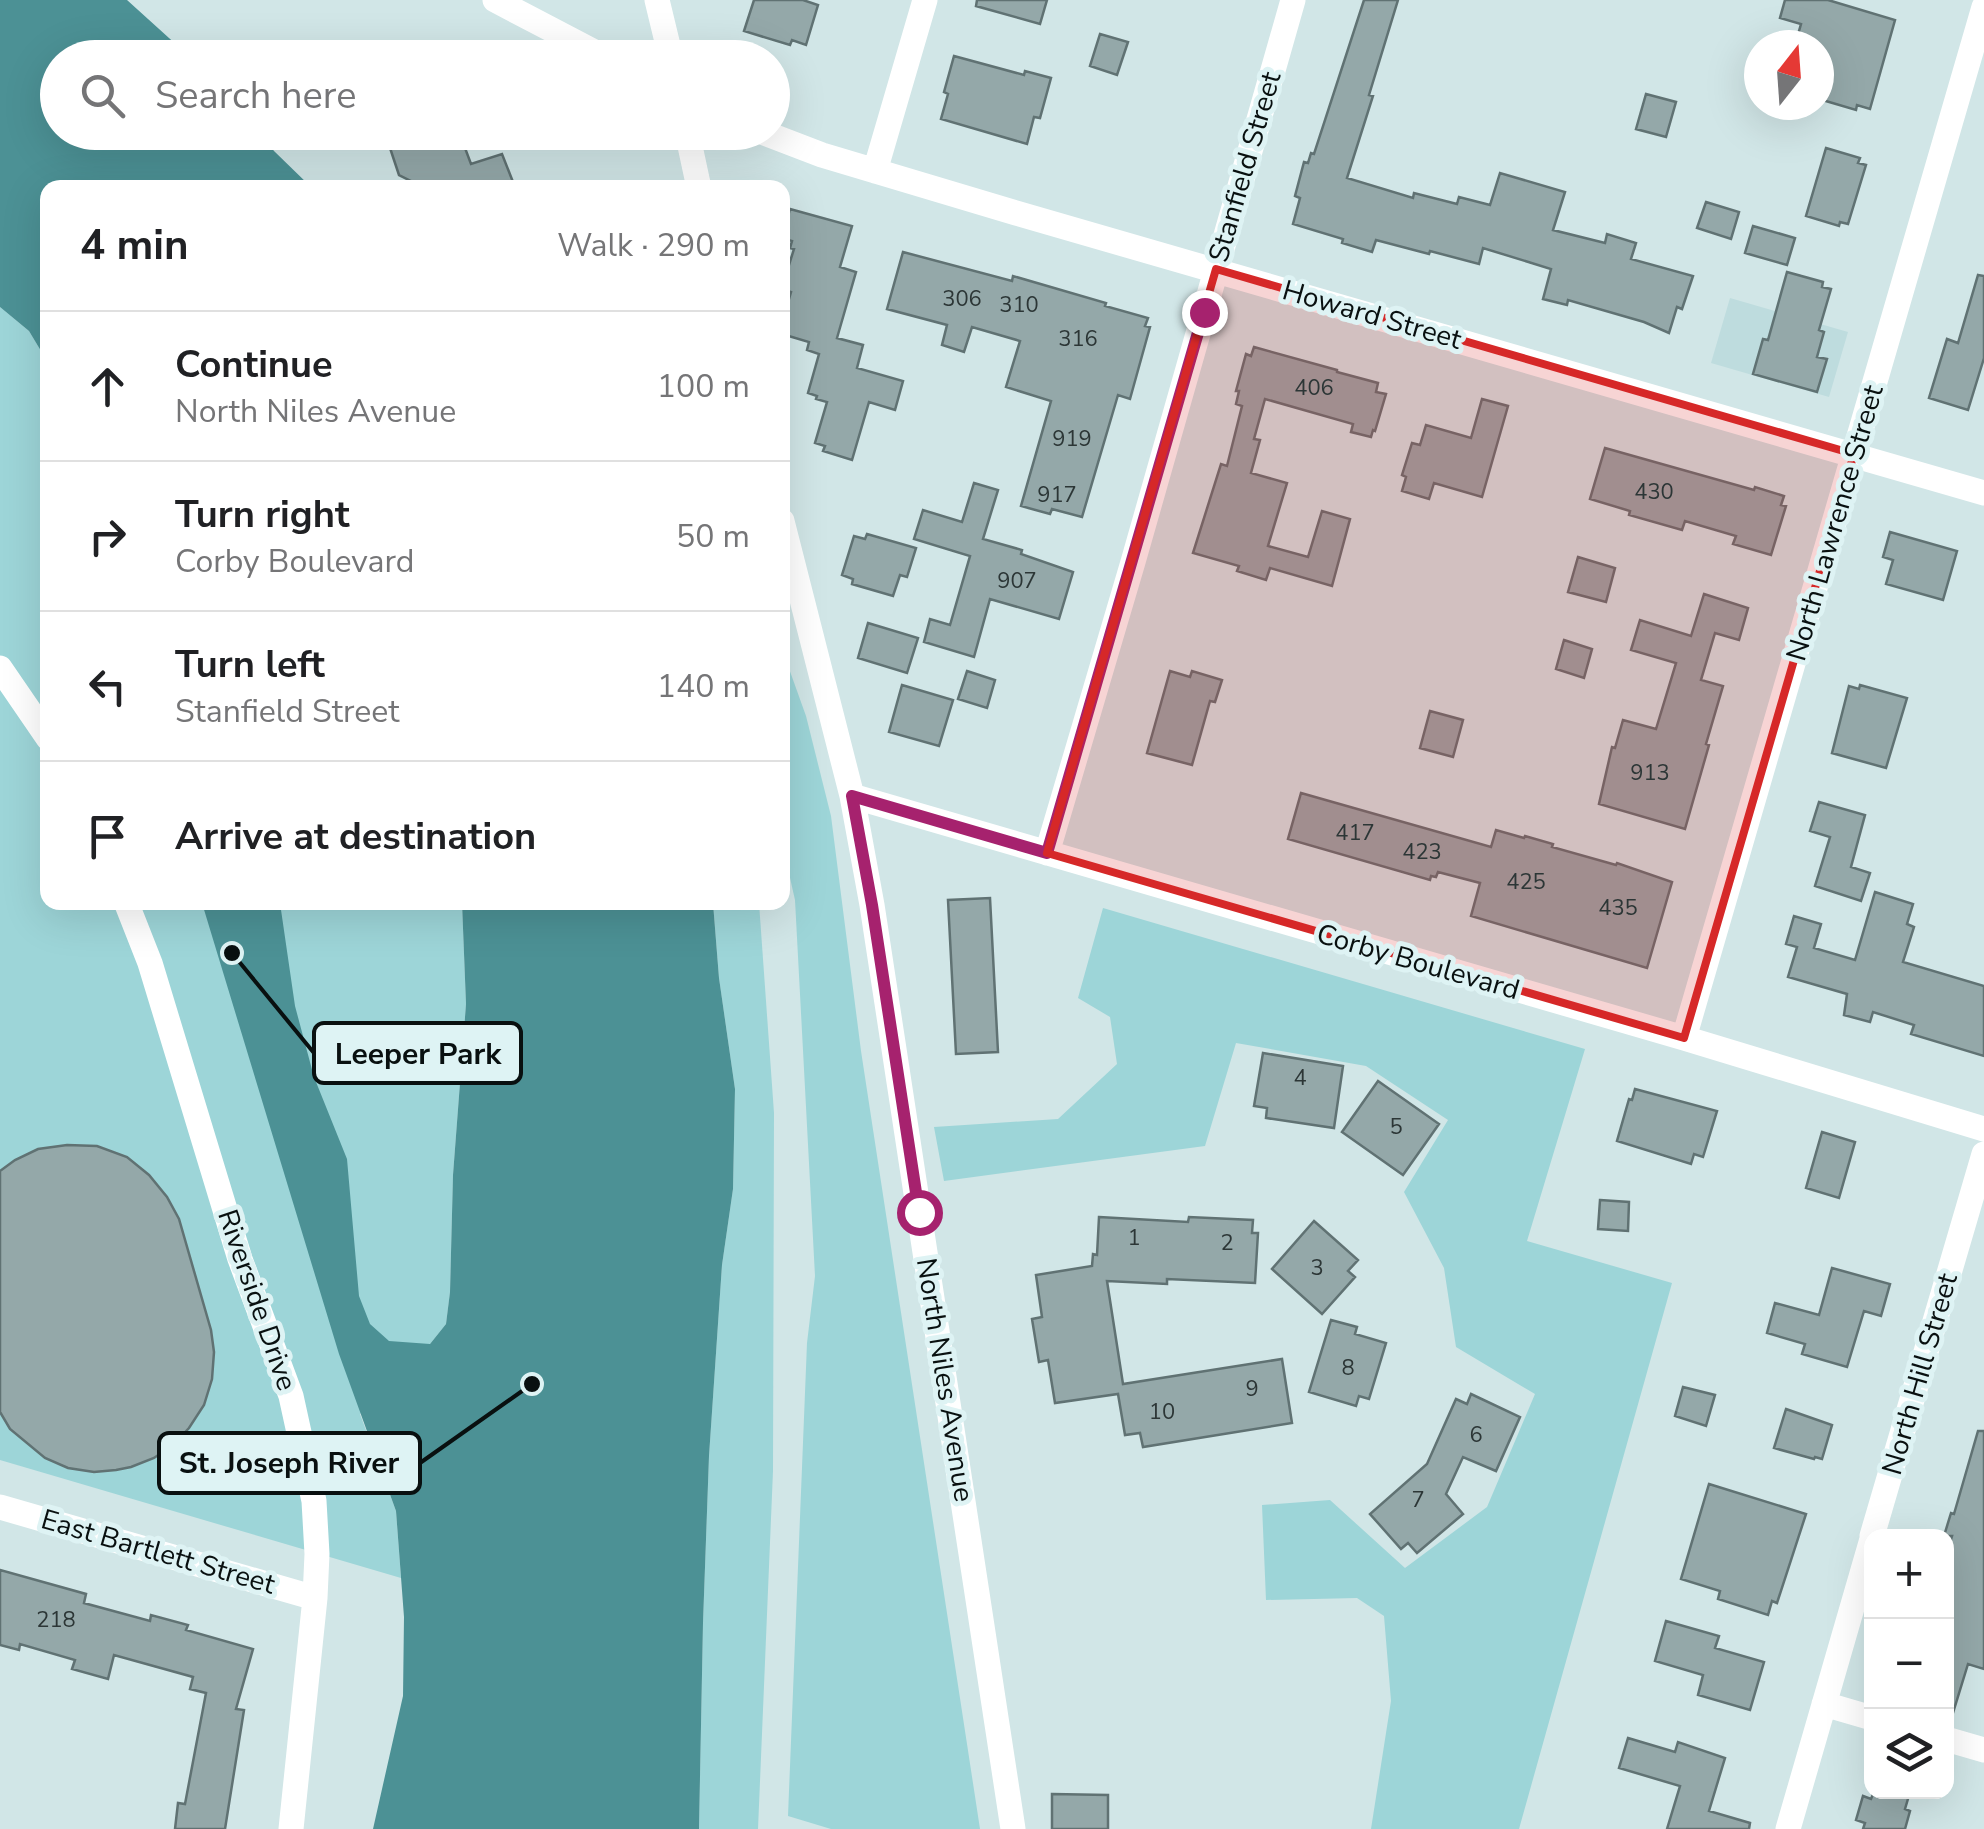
<!DOCTYPE html>
<html lang="en">
<head>
<meta charset="utf-8">
<style>
	:root { --surface:#fff; --page:#f6f6f6; --text:#202124; --muted:#757577; --line:#e0e0e0 }
	body { margin:0; font-family:"Nunito Sans",sans-serif; background:var(--page); color:var(--text) }
	.controls { position:absolute; right:30px; bottom:30px; display:grid; overflow:hidden; border-radius:20px; box-shadow:0 10px 40px #0002 }
	.controls button { width:90px; height:90px; display:grid; place-items:center; padding:0; border:0; border-bottom:2px solid var(--line); background:var(--surface); color:var(--text); font:50px sans-serif }
	.compass { position:absolute; left:1744px; top:30px; width:90px; height:90px; border-radius:50%; background:var(--surface); box-shadow:0 10px 40px #0002; rotate:17deg }
	.stop { position:absolute; width:30px; height:30px; margin:-22px; border:8px solid #a6226e; border-radius:50%; background:#fff }
	.stop.end { background:#a6226e; border-color:#fff; box-shadow:0 2px 10px #0008 }
	.list { margin:0; padding:0; list-style:none }
	h2 { display:flex; justify-content:space-between; align-items:center; height:130px; margin:0; padding:0 40px; font-size:42px }
	h2 small { font-size:32px; font-weight:400; color:var(--muted) }
	.list li { display:grid; grid-template-columns:65px 1fr auto; gap:30px; align-items:center; box-sizing:border-box; height:150px; padding:0 40px; border-top:2px solid var(--line) }
	.list b { display:block; font-size:38px; white-space:nowrap }
	.list p { margin:0; font-size:32px; white-space:nowrap; color:var(--muted) }
	.list em { font-size:32px; font-style:normal; color:var(--muted) }
	.icon { flex:none; width:55px; height:55px; fill:none; stroke:currentColor; stroke-width:2; stroke-linecap:round; stroke-linejoin:round }
	.map { position:relative; flex:none; width:1984px; height:1829px; overflow:hidden }
	.search { position:absolute; background:var(--surface); box-shadow:0 10px 40px #0002; left:40px; top:40px; width:750px; height:110px; display:flex; align-items:center; gap:25px; box-sizing:border-box; padding:0 35px; border-radius:55px; color:var(--muted); font-size:38px }
	.panel { position:absolute; background:var(--surface); box-shadow:0 10px 40px #0002; left:40px; top:180px; width:750px; height:730px; border-radius:20px }
	.map>svg:first-child { display:block }
</style>
</head>
<body>
<div class="map">
<svg width="1984" height="1829" viewBox="0 0 1984 1829">
	<rect width="100%" height="100%" fill="#d1e6e7"/>
	<path fill="#bedcde" d="M1730,298L1848,332L1829,397L1711,363Z"/>
	<path fill="#9dd5d8" d="M0,307L29,331L47,361L48,902L462,903L466,1004L453,1175L450,1292L446,1324L430,1344L360,1414L396,1511L401,1578L0,1460Z
		M782,649L806,716L831,816L861,1051L980,1829H831L788,1816L807,1343L815,1276L795,900L782,842Z
		M713,903H759L774,1113L773,1471L758,1829H699L703,1623L709,1456L722,1265L733,1189L735,1089L719,978Z
		M1103,908L1585,1049L1527,1241L1672,1283L1519,1829H1371L1391,1701L1384,1616L1357,1598L1266,1600L1262,1505L1330,1500L1405,1568L1487,1507L1535,1394L1456,1347L1444,1268L1404,1192L1448,1120L1366,1066L1236,1043L1205,1146L944,1181L934,1127L1058,1119L1117,1064L1110,1017L1078,998Z"/>
	<path fill="#4c9195" d="M0,0H127L190,57L58,58V132L260,133L274,151L311,187L48,188L47,361L29,331L0,307Z
		M202,903H280L295,1006L314,1077L347,1159L359,1296L370,1324L389,1341L430,1344L446,1324L450,1292L453,1175L466,1004L462,903H713L719,978L735,1089L733,1189L722,1265L709,1456L703,1623L699,1829H373L403,1696L404,1617L396,1511L339,1354Z"/>
	<path fill="#94a8a9" stroke="#607273" stroke-width="2.5" d="M754,0H803L818,5L806,45L792,40L790,45L744,31Z
		M977,0H1047L1040,24L976,6Z
		M1364,0H1398L1369,95L1373,96L1347,178L1413,198L1414,193L1457,204L1459,197L1490,205L1500,173L1565,192L1553,230L1605,243L1607,234L1636,243L1631,259L1693,276L1682,309L1677,307L1669,333L1644,322L1568,300L1567,305L1543,299L1551,269L1483,248L1479,264L1430,251L1429,254L1376,240L1372,252L1342,243L1343,239L1293,224L1300,198L1295,196L1304,162L1308,163L1311,153L1314,154Z
		M1785,0H1828L1895,20L1870,109L1857,105L1856,110L1819,99V45H1795L1801,24L1780,18Z
		M1100,34L1128,42L1117,75L1090,66Z
		M954,56L1024,75L1025,71L1051,78L1040,118L1034,117L1027,144L941,119L948,94L944,92Z
		M1646,94L1676,102L1666,137L1636,129Z
		M425,132H459L471,164L502,154L513,182L497,188H425L399,175L389,145Z
		M1826,148L1860,158L1858,163L1866,165L1848,224L1840,222L1839,226L1806,216Z
		M1706,202L1739,212L1731,239L1697,228Z
		M790,209L852,226L840,267L856,272L837,338L863,345L857,368L903,381L895,410L869,402L852,460L823,451L825,446L815,443L827,402L816,399L817,396L808,393L819,354L807,350L809,342L782,334V323L791,292L782,289V287L794,249L790,248L792,241L782,238Z
		M1753,226L1795,238L1787,265L1745,253Z
		M903,252L1012,281L1013,276L1106,303L1105,306L1148,318L1145,326L1150,327L1130,399L1118,395L1082,517L1052,509L1050,514L1021,506L1051,401L1006,387L1020,341L972,327L964,352L942,345L947,325L887,309Z
		M1787,272L1823,282L1822,287L1831,289L1819,330L1824,332L1817,357L1827,359L1817,392L1753,374L1763,339L1768,340Z
		M1978,275L1984,276V358L1968,410L1929,398L1947,339L1958,343Z
		M1254,347L1337,370V372L1378,383L1376,392L1386,394L1375,431L1373,430L1371,437L1351,432L1353,424L1265,399L1254,439L1260,440L1251,473L1287,483L1268,546L1308,557L1322,511L1350,519L1332,586L1270,568L1266,580L1237,571L1239,566L1193,553L1221,464L1227,466L1242,406L1236,404L1239,391H1236L1246,354L1251,356Z
		M1482,399L1508,406L1482,497L1434,483L1429,499L1402,491L1406,477L1402,475L1412,443L1420,445L1426,425L1471,438Z
		M1605,448L1754,490L1755,487L1784,496L1781,505L1786,506L1771,555L1733,544L1736,536L1685,521L1682,530L1629,515L1630,511L1590,499Z
		M974,483L998,490L983,539L1022,550L1021,554L1073,572L1059,619L990,599L974,657L924,642L930,619L950,625L970,556L914,539L923,510L962,522Z
		M1890,532L1957,551L1943,600L1886,584L1893,560L1883,557Z
		M867,534L916,548L907,577L900,575L893,596L852,584L853,579L842,575L854,536L865,539Z
		M1578,557L1615,568L1606,602L1568,592Z
		M1704,594L1748,608L1739,640L1715,633L1701,680L1723,686L1706,744L1709,745L1685,829L1599,804L1612,747L1615,748L1623,720L1656,729L1676,663L1631,650L1640,620L1691,636Z
		M868,623L918,638L907,673L858,658Z
		M1564,640L1592,649L1584,678L1556,669Z
		M967,671L995,680L987,708L958,699Z
		M1170,671L1190,677L1192,671L1222,680L1215,702L1210,701L1192,765L1147,753Z
		M902,685L953,700L939,746L889,732Z
		M1860,685L1907,698L1886,768L1832,753L1849,686L1859,689Z
		M1430,711L1463,720L1453,757L1420,748Z
		M1301,793L1491,847L1496,830L1524,838L1525,836L1553,844L1552,847L1616,865L1617,863L1672,882L1647,968L1471,916L1480,883L1438,872L1436,877L1431,876L1430,880L1288,839Z
		M1819,802L1865,815L1851,867L1870,873L1861,901L1815,886L1830,837L1810,831Z
		M1875,892L1913,904L1907,924L1914,927L1903,962L1984,986V1056L1911,1034L1914,1025L1873,1012L1870,1022L1844,1015L1847,994L1788,977L1797,947L1786,944L1794,916L1821,924L1814,948L1855,960Z
		M990,898L998,1052L956,1054L948,900Z
		M1263,1053L1343,1066L1334,1128L1266,1118L1267,1108L1254,1106Z
		M1378,1081L1439,1124L1403,1175L1342,1132Z
		M1635,1089L1717,1111L1703,1157L1694,1154L1691,1164L1617,1141L1629,1099L1632,1100Z
		M1822,1132L1855,1142L1839,1198L1806,1188Z
		M67,1145L97,1146L127,1157L149,1175L167,1197L179,1219L211,1330L214,1352L212,1379L204,1405L189,1428L174,1444L154,1458L131,1467L116,1470L94,1472L68,1468L45,1458L10,1429L0,1412V1171L15,1160L38,1149Z
		M1600,1200L1629,1202L1628,1231L1598,1229Z
		M1099,1217L1188,1222L1189,1217L1253,1220L1252,1233H1258L1255,1283L1167,1279V1284L1107,1281L1123,1384L1282,1359L1292,1423L1143,1447L1140,1433L1125,1435L1118,1394L1055,1403L1048,1360L1039,1362L1032,1319L1042,1317L1036,1275L1092,1266L1093,1254L1097,1255Z
		M1314,1221L1358,1260L1348,1271L1355,1277L1322,1314L1272,1269Z
		M1832,1268L1890,1284L1881,1316L1864,1311L1847,1367L1802,1354L1805,1344L1767,1333L1775,1303L1819,1315Z
		M1331,1320L1357,1327L1355,1334L1386,1343L1369,1399L1359,1396L1356,1406L1309,1392Z
		M1683,1387L1715,1395L1706,1426L1675,1416Z
		M1471,1394L1520,1417L1496,1471L1463,1457L1446,1494L1463,1514L1417,1553L1408,1543L1401,1549L1370,1514L1427,1464L1456,1399L1467,1404Z
		M1786,1409L1832,1425L1822,1459L1815,1457L1814,1459L1774,1448Z
		M1978,1431H1984V1669L1968,1664L1952,1716L1946,1715V1556L1952,1536H1944L1951,1513L1954,1514Z
		M1709,1484L1806,1514L1777,1603L1772,1601L1768,1615L1718,1599L1720,1591L1681,1579Z
		M0,1570L86,1594L84,1603L150,1621L151,1615L188,1625L186,1630L253,1649L236,1709L244,1710L225,1829H175L178,1803L185,1804L206,1693L190,1689L193,1677L114,1655L108,1679L72,1669L75,1660L20,1644L19,1650L0,1645Z
		M1666,1621L1719,1636L1715,1648L1764,1662L1750,1710L1698,1695L1703,1675L1655,1661Z
		M1628,1738L1675,1752L1678,1742L1725,1758L1709,1811L1750,1823L1749,1829H1667L1680,1786L1619,1768Z
		M1874,1792H1910L1905,1809L1910,1811L1905,1829H1863L1865,1823L1856,1820L1863,1796L1871,1799Z
		M1052,1794L1108,1795V1829H1052Z"/>
	<g fill="none" stroke-linecap="round" stroke-linejoin="round">
		<path stroke="#fff" stroke-width="25" d="M495,0L606,58
			M657,0L671,58
			M687,132L699,188
			M762,132L822,155L1016,213L1984,493
			M875,171L925,0
			M782,521L852,796L872,905L1013,1829
			M0,668L48,738
			M852,796L1684,1038L1984,1129
			M1047,853L1133,562L1293,0
			M126,902L150,963L240,1259L291,1396L314,1501L317,1554L315,1598L291,1829
			M1684,1038L1984,7
			M0,1507L315,1598
			M1872,1536L1984,1154
			M1824,1704L1872,1718
			M1946,1739L1984,1750
			M1788,1829L1872,1539"/>
	</g>
	<g fill="none" stroke-linecap="round" stroke-linejoin="round">
		<path stroke="#a6226e" stroke-width="12" d="M919,1212L872,905L852,796L1047,853L1204,312"/>
	</g>
	<path fill="#d62828" fill-opacity="0.2" stroke="#d62828" stroke-width="8" stroke-linejoin="round" d="M1216,269L1854,454L1684,1038L1047,853Z"/>
	<g text-anchor="middle" dominant-baseline="central" stroke-width="10" stroke-linejoin="round" paint-order="stroke">
		<g font-size="22" fill="#2c3636">
			<text x="962" y="299">306</text>
			<text x="1019" y="305">310</text>
			<text x="1078" y="339">316</text>
			<text x="1314" y="388">406</text>
			<text x="1072" y="439">919</text>
			<text x="1654" y="492">430</text>
			<text x="1057" y="495">917</text>
			<text x="1017" y="581">907</text>
			<text x="1650" y="773">913</text>
			<text x="1355" y="833">417</text>
			<text x="1422" y="852">423</text>
			<text x="1526" y="882">425</text>
			<text x="1618" y="908">435</text>
			<text x="1300" y="1078">4</text>
			<text x="1396" y="1127">5</text>
			<text x="1134" y="1238">1</text>
			<text x="1227" y="1243">2</text>
			<text x="1317" y="1268">3</text>
			<text x="1348" y="1368">8</text>
			<text x="1252" y="1389">9</text>
			<text x="1162" y="1412">10</text>
			<text x="1476" y="1435">6</text>
			<text x="1418" y="1500">7</text>
			<text x="56" y="1620">218</text>
		</g>
		<g font-size="28" fill="#091010" stroke="#def3f4">
			<text transform="translate(1245 167) rotate(-74)">Stanfield Street</text>
			<text transform="translate(1372 315) rotate(16)">Howard Street</text>
			<text transform="translate(1835 523) rotate(-74)">North Lawrence Street</text>
			<text transform="translate(1418 962) rotate(16)">Corby Boulevard</text>
			<text transform="translate(257 1300) rotate(71)">Riverside Drive</text>
			<text transform="translate(1920 1374) rotate(-74)">North Hill Street</text>
			<text transform="translate(945 1380) rotate(81)">North Niles Avenue</text>
			<text transform="translate(158 1552) rotate(16)">East Bartlett Street</text>
		</g>
	</g>
	<path fill="none" stroke="#091010" stroke-width="4" d="M232 953L314 1053M532 1384L420 1463"/>
	<g fill="#091010" stroke="#def3f4" stroke-width="4">
		<circle cx="232" cy="953" r="10"/>
		<circle cx="532" cy="1384" r="10"/>
	</g>
	<g fill="#def3f4" stroke="#091010" stroke-width="4">
		<rect x="314" y="1023" width="207" height="60" rx="10"/>
		<rect x="159" y="1433" width="261" height="60" rx="10"/>
	</g>
	<g font-size="30" text-anchor="middle" font-weight="bold" fill="#091010">
		<text x="418" y="1064">Leeper Park</text>
		<text x="289" y="1473">St. Joseph River</text>
	</g>
</svg>
<div class="controls">
<button>+</button>
<button>−</button>
<button><svg class="icon" aria-label="layers" viewBox="0 0 24 24"><path d="M12 4l9 5-9 5-9-5zM3 14l9 5 9-5"/></svg></button>
</div>
<svg class="compass" viewBox="-18 -18 36 36"><path d="M0-13l5 13h-10z" fill="#e53935"/><path d="M0 13l5-13h-10z" fill="#757577"/></svg>
<div class="stop" style="left:919px;top:1212px"></div>
<div class="stop end" style="left:1204px;top:312px"></div>
<div class="search"><svg class="icon" aria-label="search" viewBox="0 0 24 24"><circle cx="10" cy="10" r="6"/><path d="M15 15l6 6"/></svg>Search here</div>
<section class="panel">
<h2>4 min<small>Walk · 290 m</small></h2>
<ul class="list">
<li><svg class="icon" aria-label="ahead" viewBox="0 0 24 24"><path d="M12 20V5M6 11l6-6 6 6"/></svg><div><b>Continue</b><p>North Niles Avenue</p></div><em>100 m</em></li>
<li><svg class="icon" aria-label="right" viewBox="0 0 24 24"><path d="M7 20v-9h11M14 6l5 5-5 5"/></svg><div><b>Turn right</b><p>Corby Boulevard</p></div><em>50 m</em></li>
<li><svg class="icon" aria-label="left" viewBox="0 0 24 24"><path d="M17 20v-9H6M10 6l-5 5 5 5"/></svg><div><b>Turn left</b><p>Stanfield Street</p></div><em>140 m</em></li>
<li><svg class="icon" aria-label="arrive" viewBox="0 0 24 24"><path d="M6 21V4h12l-3 4 3 4H6"/></svg><div><b>Arrive at destination</b></div></li>
</ul>
</section>
</div>
</body>
</html>
